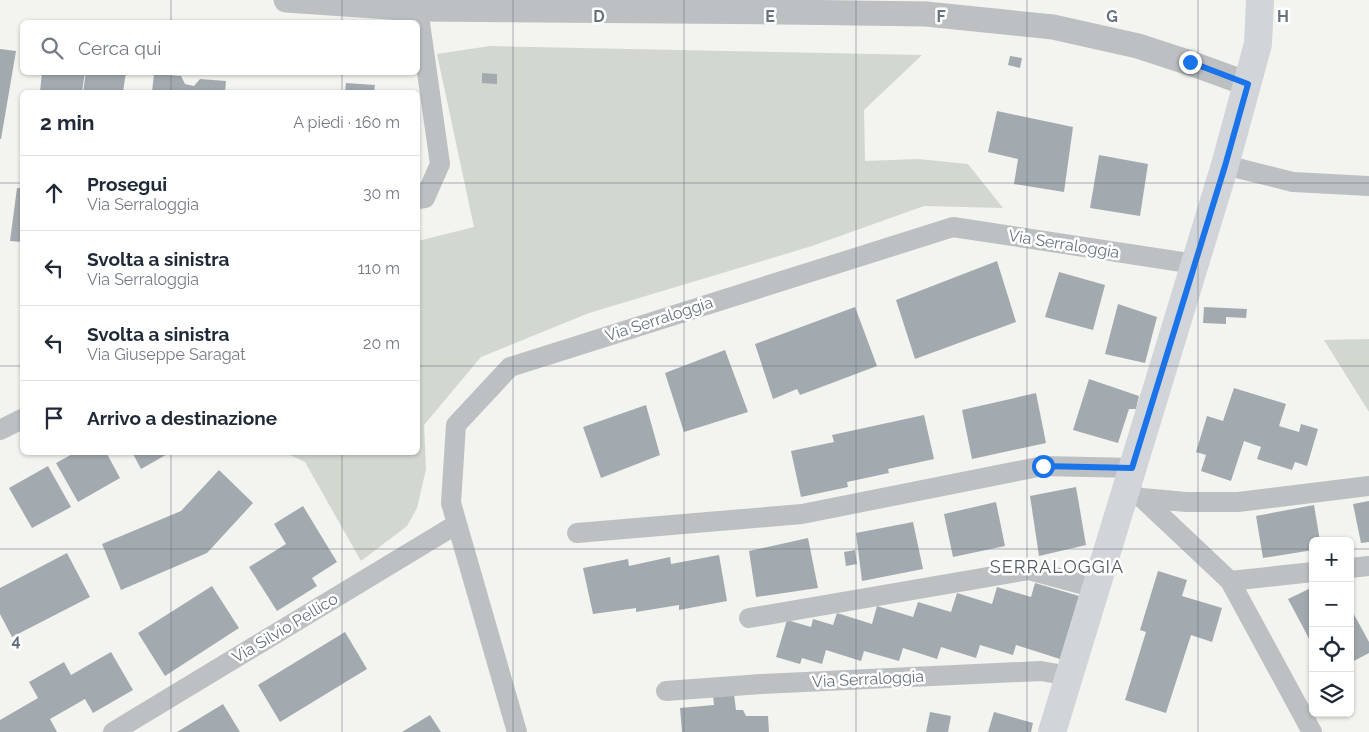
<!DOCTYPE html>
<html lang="it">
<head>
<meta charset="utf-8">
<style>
	:root { --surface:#fff; --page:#f2f2f3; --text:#1f2937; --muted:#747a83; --line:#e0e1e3 }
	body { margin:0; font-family:Raleway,sans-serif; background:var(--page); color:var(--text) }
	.controls { position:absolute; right:15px; bottom:15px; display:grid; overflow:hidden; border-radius:8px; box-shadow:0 1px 4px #0004 }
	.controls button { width:45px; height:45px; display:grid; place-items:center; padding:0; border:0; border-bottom:1px solid var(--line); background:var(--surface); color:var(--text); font:25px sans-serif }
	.stop { position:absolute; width:15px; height:15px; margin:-11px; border:4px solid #1a73e8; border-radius:50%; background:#fff }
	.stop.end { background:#1a73e8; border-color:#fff; box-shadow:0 1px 5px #0008 }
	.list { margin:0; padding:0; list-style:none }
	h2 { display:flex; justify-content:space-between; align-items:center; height:65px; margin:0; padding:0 20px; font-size:21px }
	h2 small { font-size:16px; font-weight:400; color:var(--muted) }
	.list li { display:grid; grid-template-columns:32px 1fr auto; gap:15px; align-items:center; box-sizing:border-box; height:75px; padding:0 20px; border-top:1px solid var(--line) }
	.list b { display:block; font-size:19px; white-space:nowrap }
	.list p { margin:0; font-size:16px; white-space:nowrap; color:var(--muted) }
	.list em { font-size:16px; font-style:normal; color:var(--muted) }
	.icon { flex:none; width:28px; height:28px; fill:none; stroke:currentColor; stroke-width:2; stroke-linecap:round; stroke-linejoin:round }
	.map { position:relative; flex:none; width:1369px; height:732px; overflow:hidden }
	.search { position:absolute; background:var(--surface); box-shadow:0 1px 4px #0004; left:20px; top:20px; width:400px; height:55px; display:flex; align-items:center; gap:12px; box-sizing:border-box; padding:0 18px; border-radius:8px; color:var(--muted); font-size:19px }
	.panel { position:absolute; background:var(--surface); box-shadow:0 1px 4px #0004; left:20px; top:90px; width:400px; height:365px; border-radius:8px }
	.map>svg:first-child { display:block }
</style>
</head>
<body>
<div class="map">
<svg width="1369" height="732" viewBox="0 0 1369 732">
	<rect width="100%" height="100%" fill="#f3f3ef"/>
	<path fill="#d2d8cf" d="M490,46L922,55L864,110L865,161L918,159L968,164L1003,208L924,206L812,246L589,313L481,357L424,425L426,469L417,508L407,526L361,561L305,462L286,453L418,452V241L474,227L437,54Z
		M1369,339V412L1324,340Z"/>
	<path fill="#a3aaaf" d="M0,49L16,51L1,139H0Z
		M1010,56L1022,58L1020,68L1008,65Z
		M42,72H85L82,92H40Z
		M86,72H126L123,92H83Z
		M482,73L497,74V84L482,83Z
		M154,74L181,76L185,84L194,86L200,79L226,81L225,92H152Z
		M346,83L375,85L374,92H345Z
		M997,111L1073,127L1064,192L1014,184L1018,159L988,152Z
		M1099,155L1148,164L1140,216L1090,208Z
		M17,188H22V242L10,241Z
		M997,261L1016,322L915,359L896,300Z
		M1059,272L1105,285L1093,330L1045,317Z
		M1118,304L1157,317L1145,363L1105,354Z
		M855,307L877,366L800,395L797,389L773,399L755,344Z
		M1204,307L1247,309L1246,318L1226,317V324L1203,323Z
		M725,350L748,412L684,432L665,373Z
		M1089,379L1139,396L1136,409H1129L1118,443L1073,430Z
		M1234,388L1286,404L1279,426L1299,432L1301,424L1318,429L1307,466L1295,462L1292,470L1257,459L1261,447L1244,441L1231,481L1201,471L1206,455L1196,452L1207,416L1223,421Z
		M1036,393L1046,443L972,459L962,410Z
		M646,405L660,455L601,478L583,427Z
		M924,415L934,459L888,469L889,473L847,482L848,487L801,497L791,451L834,442L832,435Z
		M76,452H106L120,478L78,502L56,463Z
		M132,452H171L141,469Z
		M48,466L71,507L32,528L9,488Z
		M219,470L253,503L207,553L121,590L102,544L181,511Z
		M1076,487L1086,545L1039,556L1030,496Z
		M1369,501V542L1361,543L1353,504Z
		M996,502L1005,546L953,557L944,514Z
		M1314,505L1320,541H1313V550L1263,558L1256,516Z
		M303,506L337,562L312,578L317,586L277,611L249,567L286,544L274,524Z
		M913,522L923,569L862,581L856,533Z
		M808,538L818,588L756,597L749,551Z
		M855,550L857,564L846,566L844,552Z
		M67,553L90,597L12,637L0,614V588Z
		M719,555L727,601L679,610V605L636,612V608L593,614L583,568L628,559L629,566L670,557L671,564Z
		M1158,571L1187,580L1182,596L1222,608L1212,642L1191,635L1166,713L1125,700L1146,632L1140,630Z
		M1035,583L1079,596L1060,659L1016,645L1013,655L980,645L976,658L941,647L937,659L903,648L899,661L864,651L861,661L826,650L822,664L802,658L800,664L776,657L787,620L811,627L813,619L833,625L837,613L872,624L877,606L913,617L918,602L951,612L957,593L992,604L997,587L1031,597Z
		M212,586L239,628L165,676L138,633Z
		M1313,587V646L1288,599Z
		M1350,607L1369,642V653L1350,663Z
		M345,632L367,669L280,722L258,685Z
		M111,652L133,690L93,713L85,699L50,719L57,732H0V720L38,698L29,682L64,662L71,675Z
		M734,694L736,710H743L746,716H768L769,732H682L680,708L714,705L713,696Z
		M223,704L240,732H177Z
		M930,712L951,716L948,732H926Z
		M994,712L1033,723L1031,732H988Z
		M430,715L441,732H402Z"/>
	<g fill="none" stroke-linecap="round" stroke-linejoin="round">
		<path stroke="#bcc0c3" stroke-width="20" d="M1225,165L1293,182L1369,186
			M418,199L425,198L440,164L418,9L419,0
			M0,430L22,419
			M1125,493L1142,498L1186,502H1238L1369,486
			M1142,498L1230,581L1313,572
			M577,533L802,514L1043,466L1133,468
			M1350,568L1369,566
			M1230,581L1312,732
			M749,618L1029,570L1096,588
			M666,691L761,684L1041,671L1069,676
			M113,732L457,524
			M517,732L451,503L456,425L510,367L953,227L1195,264"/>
		<path stroke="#bcc0c3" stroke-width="25" d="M286,0L418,9L785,12L926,14L1053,27L1138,46L1190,63L1248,84"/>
		<path stroke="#d1d5d9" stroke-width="28" d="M1052,732L1225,165L1258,44L1260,0"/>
	</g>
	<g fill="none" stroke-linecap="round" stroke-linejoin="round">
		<path stroke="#1a73e8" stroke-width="6" d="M1043,466L1132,468L1225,166L1248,84L1190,62"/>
	</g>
	<path fill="none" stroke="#65727e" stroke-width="1" stroke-opacity="0.55" d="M171,0V22M342,0V22M513,0V732M684,0V732M856,0V732M1027,0V732M1198,0V732M171,72V92M342,72V92M0,183H22M418,183H1369M0,366H22M418,366H1369M171,452V732M342,452V732M0,549H1313M1350,549H1369"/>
	<g text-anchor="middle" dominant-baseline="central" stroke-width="5" stroke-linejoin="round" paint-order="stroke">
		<g font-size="16" fill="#65727e" stroke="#fff">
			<text transform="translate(1064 244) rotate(9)">Via Serraloggia</text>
			<text transform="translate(659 319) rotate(-18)">Via Serraloggia</text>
			<text transform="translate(285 628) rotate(-31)">Via Silvio Pellico</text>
			<text transform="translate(868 679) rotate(-3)">Via Serraloggia</text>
		</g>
		<g font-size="18" letter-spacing="1" fill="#525b64" stroke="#fff">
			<text x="1057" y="566">SERRALOGGIA</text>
		</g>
	</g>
	<g font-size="16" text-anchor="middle" font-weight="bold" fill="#65727e" stroke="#fff" stroke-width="5" stroke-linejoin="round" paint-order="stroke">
		<text x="599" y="22">D</text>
		<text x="770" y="22">E</text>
		<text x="941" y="22">F</text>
		<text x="1112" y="22">G</text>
		<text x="1283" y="22">H</text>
		<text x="16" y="646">4</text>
	</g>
</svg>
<div class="controls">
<button>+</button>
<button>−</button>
<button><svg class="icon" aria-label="locate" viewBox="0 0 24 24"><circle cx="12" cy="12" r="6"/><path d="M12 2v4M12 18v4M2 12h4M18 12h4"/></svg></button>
<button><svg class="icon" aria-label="layers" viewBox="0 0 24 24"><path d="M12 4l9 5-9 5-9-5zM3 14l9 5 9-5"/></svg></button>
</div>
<div class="stop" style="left:1043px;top:466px"></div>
<div class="stop end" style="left:1190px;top:62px"></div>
<div class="search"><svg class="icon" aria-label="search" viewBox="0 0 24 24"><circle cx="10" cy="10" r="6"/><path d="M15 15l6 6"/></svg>Cerca qui</div>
<section class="panel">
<h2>2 min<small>A piedi · 160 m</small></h2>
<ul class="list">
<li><svg class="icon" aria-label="ahead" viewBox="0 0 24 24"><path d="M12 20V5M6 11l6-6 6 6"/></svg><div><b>Prosegui</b><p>Via Serraloggia</p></div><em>30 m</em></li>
<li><svg class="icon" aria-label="left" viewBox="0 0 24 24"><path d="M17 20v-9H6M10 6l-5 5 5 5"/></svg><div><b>Svolta a sinistra</b><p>Via Serraloggia</p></div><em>110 m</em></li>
<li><svg class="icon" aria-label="left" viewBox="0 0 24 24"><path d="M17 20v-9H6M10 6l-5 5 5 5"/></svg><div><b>Svolta a sinistra</b><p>Via Giuseppe Saragat</p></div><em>20 m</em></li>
<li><svg class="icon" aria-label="arrive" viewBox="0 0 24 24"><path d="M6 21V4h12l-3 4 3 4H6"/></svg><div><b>Arrivo a destinazione</b></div></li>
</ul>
</section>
</div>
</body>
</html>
